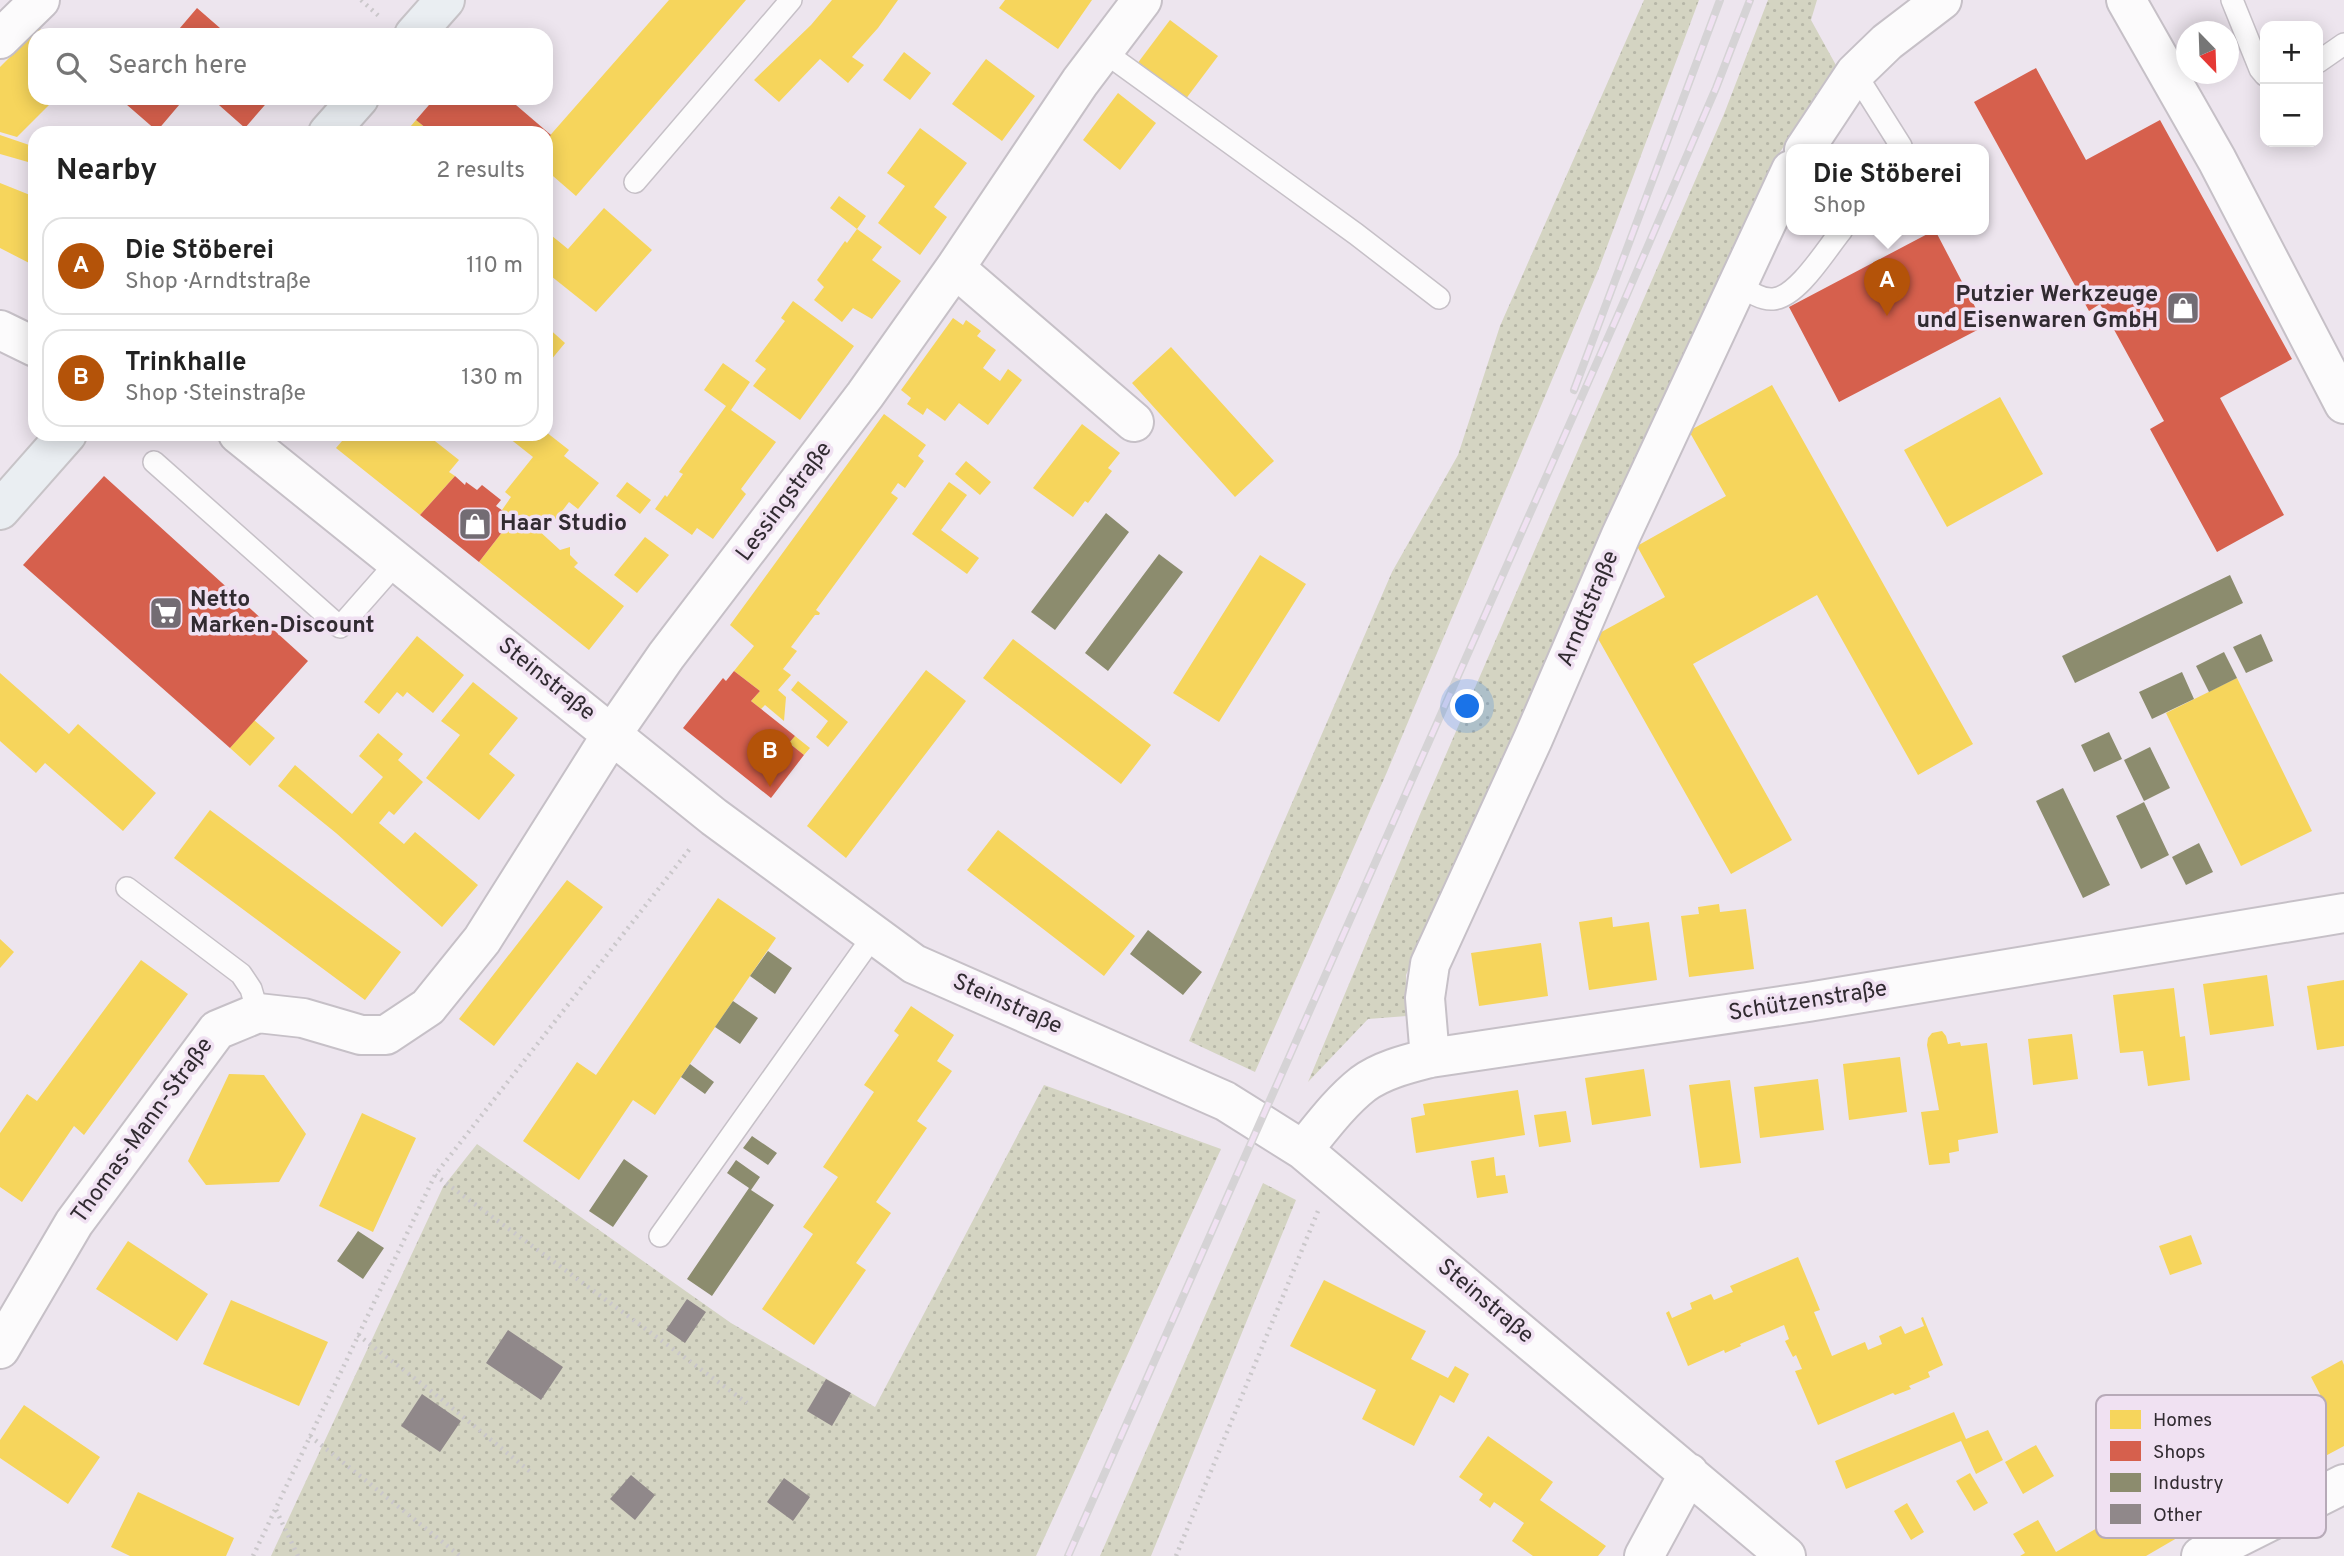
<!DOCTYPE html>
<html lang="en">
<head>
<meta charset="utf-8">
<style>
	:root { --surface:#fff; --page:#f6f6f6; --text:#222; --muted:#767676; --line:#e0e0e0; --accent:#b45309 }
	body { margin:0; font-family:Overpass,sans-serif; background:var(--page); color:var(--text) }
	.controls { position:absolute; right:21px; top:21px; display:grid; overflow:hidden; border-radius:14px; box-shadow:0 4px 18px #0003 }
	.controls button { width:63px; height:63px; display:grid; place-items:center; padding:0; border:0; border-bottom:2px solid var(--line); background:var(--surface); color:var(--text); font:35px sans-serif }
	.compass { position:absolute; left:2176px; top:21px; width:63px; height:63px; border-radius:50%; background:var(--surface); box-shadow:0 4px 18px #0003; rotate:157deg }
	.you { position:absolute; left:1468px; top:707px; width:24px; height:24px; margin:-18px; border:5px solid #fff; border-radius:50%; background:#1a73e8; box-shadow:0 0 0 10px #1a73e833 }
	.badge { display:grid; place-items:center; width:46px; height:46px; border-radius:50%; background:var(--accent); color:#fff; font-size:23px; font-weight:700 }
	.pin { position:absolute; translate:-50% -58px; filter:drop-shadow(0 2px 4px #0008) }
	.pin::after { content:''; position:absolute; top:37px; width:24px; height:21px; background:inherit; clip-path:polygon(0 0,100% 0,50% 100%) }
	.popup { position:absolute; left:1786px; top:144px; width:203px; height:91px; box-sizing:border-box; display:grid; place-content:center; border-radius:14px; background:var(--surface); filter:drop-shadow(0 2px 5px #0005); font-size:23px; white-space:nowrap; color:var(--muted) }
	.popup b { font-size:26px; color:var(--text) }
	.popup::after { content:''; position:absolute; left:50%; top:100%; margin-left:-14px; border:14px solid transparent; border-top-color:var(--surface) }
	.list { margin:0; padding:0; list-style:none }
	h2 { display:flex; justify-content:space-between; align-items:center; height:91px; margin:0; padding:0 28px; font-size:30px }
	h2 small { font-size:23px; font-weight:400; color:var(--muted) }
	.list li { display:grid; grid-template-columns:46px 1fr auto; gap:21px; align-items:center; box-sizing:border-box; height:98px; margin:0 14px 14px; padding:0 14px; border:2px solid var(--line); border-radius:21px }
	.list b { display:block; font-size:26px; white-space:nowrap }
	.list p { margin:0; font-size:23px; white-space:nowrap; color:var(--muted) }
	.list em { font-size:23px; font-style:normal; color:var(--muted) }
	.icon { flex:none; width:38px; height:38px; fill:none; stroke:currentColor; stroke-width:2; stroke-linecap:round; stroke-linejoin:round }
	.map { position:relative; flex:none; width:2344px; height:1556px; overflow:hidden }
	.search { position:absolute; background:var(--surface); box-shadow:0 4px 18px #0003; left:28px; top:28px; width:525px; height:77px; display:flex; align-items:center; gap:18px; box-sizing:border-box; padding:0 24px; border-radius:21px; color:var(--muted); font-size:26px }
	.panel { position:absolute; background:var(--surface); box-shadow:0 4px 18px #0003; left:28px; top:126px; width:525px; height:315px; border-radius:21px }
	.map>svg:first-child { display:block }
</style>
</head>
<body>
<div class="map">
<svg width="2344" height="1556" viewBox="0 0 2344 1556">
	<defs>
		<pattern id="grass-dots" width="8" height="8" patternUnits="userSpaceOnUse" patternTransform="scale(1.75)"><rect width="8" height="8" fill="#d4d4c2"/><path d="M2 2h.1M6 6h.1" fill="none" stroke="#b6b6a7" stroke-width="1.8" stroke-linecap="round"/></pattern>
	</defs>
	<rect width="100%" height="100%" fill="#ede5ee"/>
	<path fill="url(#grass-dots)" d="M1644,0H1699L1599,268L1387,772L1255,1072L1189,1041L1392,572L1458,455L1500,326Z
		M1768,0H1817L1811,20L1837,67L1776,158L1623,489L1406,975L1407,1016L1368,1019L1308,1082L1421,812L1724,114Z
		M1044,1085L1221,1149L1036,1556H271L443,1187L477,1144L731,1323L875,1407Z
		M1263,1183L1296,1200L1151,1556H1100Z"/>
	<path fill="#f6d55c" d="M669,0H746L576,196L546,170V140Z
		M832,0H898L878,28L852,57L864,65L848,83L820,59L779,102L754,80L811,25Z
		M1005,0H1092L1058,49L999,8Z
		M1170,20L1218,56L1185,100L1137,64Z
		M39,28L46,35H35V98H56L17,137L0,132V67Z
		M904,52L931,73L910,100L883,80Z
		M986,59L1035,96L1002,141L952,104Z
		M1118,93L1156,123L1120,170L1083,140Z
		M416,120L432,133H405Z
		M920,128L967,163L934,207L947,217L920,255L878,223L905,186L887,173Z
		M0,135L35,147V164L0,154Z
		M0,183L35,197V266L0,248Z
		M839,196L866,216L857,229L830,208Z
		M604,208L652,250L596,312L546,272V231L568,249Z
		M857,229L882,247L872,260L901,281L872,319L853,308L842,322L814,300L824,287L817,280L845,241L847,243Z
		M793,301L854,346L800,420L753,386L766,369L755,361L785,321L781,318Z
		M953,318L963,325L966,320L981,331L977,336L996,350L983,368L1000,381L1008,369L1022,380L988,425L959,403L945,421L927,408L923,415L907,404L911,398L901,390Z
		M546,326L565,343L546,366Z
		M1171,347L1274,461L1235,497L1132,383Z
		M723,363L750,382L731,410L776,442L741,489L746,494L713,539L697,528L692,535L655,509L665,495L667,497L683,474L679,472L726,406L704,390Z
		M1772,385L1973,744L1918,775L1817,595L1693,664L1792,840L1731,874L1596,635L1665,597L1637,546L1726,496L1689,431Z
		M2000,397L2043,474L1947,527L1904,450Z
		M884,414L926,445L918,456L924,461L905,488L898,483L891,493L898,498L816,610L820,613L819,615H815L791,647L797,651L783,669L791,675L778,690L786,697L784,721L765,705L761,709L751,701L760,691L734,671L754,646L730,625Z
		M1082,424L1120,453L1108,468L1112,471L1088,503L1085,501L1073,517L1033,488Z
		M546,432L569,450L564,456L599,483L578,509L569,502L556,519L549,514L545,520L533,522L532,529H537L560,550L570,547V555L578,563L574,567L624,606L589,650L479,562L513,518L502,510L511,497L505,492L533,457L504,434H546Z
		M348,434H426L459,460L449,472L455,476L420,515L336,448Z
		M966,461L991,482L980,495L955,474Z
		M627,482L651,500L640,514L616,496Z
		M949,482L967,495L941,530L979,558L967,574L912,534Z
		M645,537L669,555L637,593L614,575Z
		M1260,555L1306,584L1219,722L1173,693Z
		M417,636L464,675L433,713L407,692L403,697L397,692L379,714L364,702Z
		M1013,639L1151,745L1121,784L983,678Z
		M926,670L966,701L846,858L807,826Z
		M0,673L69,734L78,724L156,793L123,831L45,763L36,773L0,741Z
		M2237,678L2312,831L2241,866L2166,713Z
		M798,681L848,722L828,747L816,737L828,721L791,690Z
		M473,682L518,718L489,754L515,775L479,820L426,778L460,735L441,721Z
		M254,720L275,738L250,766L230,748Z
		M378,733L403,754L398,760L423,782L394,815L389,811L379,823L404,844L415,832L478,885L442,927L336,833L278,786L295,765L352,814L383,777L359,756Z
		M795,736L810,748L804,755L789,743Z
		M210,810L401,952L365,1000L174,858Z
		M998,830L1135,936L1104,976L967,870Z
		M567,880L603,907L494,1046L459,1019Z
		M718,898L776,938L655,1115L633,1100L579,1180L523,1141L577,1062L596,1075Z
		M1719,904L1720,912L1746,909L1754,969L1689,977L1681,916L1699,914L1698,907Z
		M1612,917L1613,927L1649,922L1657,980L1589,990L1579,922Z
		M0,939L14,952L0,968Z
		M1541,943L1548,996L1479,1006L1471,953Z
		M141,960L188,994L84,1135L74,1126L22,1202L0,1187V1133L27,1094L37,1101Z
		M2267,975L2274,1026L2210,1035L2203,984Z
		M2344,980V1046L2317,1050L2307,986Z
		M2174,988L2180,1037L2185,1036L2190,1080L2148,1086L2143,1051L2120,1053L2113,995Z
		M911,1006L954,1035L937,1061L952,1071L917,1121L927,1128L876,1202L891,1213L856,1263L866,1270L814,1345L762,1309L813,1234L803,1227L838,1177L823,1167L874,1092L864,1085L899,1035L894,1031Z
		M1942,1031L1946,1036L1948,1044L1960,1042L1961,1046L1987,1043L1998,1133L1958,1140L1959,1151L1949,1153L1950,1163L1929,1165L1921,1112L1939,1110L1927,1045L1928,1038L1932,1033Z
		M2072,1034L2078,1079L2033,1085L2028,1039Z
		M1900,1057L1907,1112L1849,1120L1843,1064Z
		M1644,1069L1651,1116L1592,1125L1585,1078Z
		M229,1074L264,1075L306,1134L279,1182L206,1185L188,1161Z
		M1818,1079L1824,1130L1760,1138L1754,1087Z
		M1730,1080L1741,1163L1700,1168L1689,1085Z
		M1518,1090L1525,1135L1416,1153L1411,1118L1425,1115L1423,1104Z
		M1566,1111L1571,1142L1539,1147L1534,1115Z
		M362,1113L416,1138L373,1232L319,1206Z
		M1494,1157L1496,1176L1505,1175L1508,1193L1477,1198L1471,1161Z
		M2191,1235L2202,1264L2170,1275L2159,1246Z
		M128,1241L208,1294L177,1341L96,1289Z
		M1798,1257L1820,1310L1814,1312L1832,1356L1865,1342L1868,1350L1882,1344L1879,1336L1901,1326L1905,1334L1924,1326L1921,1318L1923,1317L1943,1365L1928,1372L1930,1377L1909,1386L1911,1389L1895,1395L1893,1393L1818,1425L1795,1371L1802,1369L1796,1355L1793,1357L1785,1341L1789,1339L1784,1325L1740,1344L1741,1346L1725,1353L1724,1350L1688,1366L1666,1313L1669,1311L1672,1318L1692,1309L1690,1303L1711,1294L1714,1300L1733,1292L1730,1286Z
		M1324,1280L1426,1331L1411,1359L1448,1378L1455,1366L1469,1374L1454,1403L1440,1395L1414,1446L1362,1419L1376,1390L1290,1346Z
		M231,1300L328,1342L299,1406L203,1364Z
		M2342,1360L2344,1365V1446L2256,1493L2251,1485L2232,1496L2212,1459L2220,1454L2209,1433L2221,1427L2214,1412L2230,1403L2237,1417L2280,1394L2292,1417L2323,1400L2311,1377Z
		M24,1405L100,1457L68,1504L0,1458V1440Z
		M1954,1412L1966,1439L1988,1430L2003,1460L1976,1474L1961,1441L1846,1489L1835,1461Z
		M1488,1436L1553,1482L1540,1500L1606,1546L1598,1556H1533L1512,1541L1524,1523L1494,1502L1490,1508L1479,1500L1483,1494L1459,1477Z
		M2036,1445L2054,1476L2023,1494L2005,1462Z
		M1970,1473L1988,1503L1974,1511L1956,1481Z
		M2176,1482L2201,1524L2146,1556H2020L2025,1553L2013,1534L2038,1520L2056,1552Z
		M138,1492L234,1538L226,1556H130L111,1547Z
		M1907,1503L1924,1532L1911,1540L1894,1511Z"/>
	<path fill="#d6604d" d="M197,8L228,35H174Z
		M2036,68L2086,160L2160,120L2292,359L2220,398L2284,515L2217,552L2150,429L2164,421L2100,304L2089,311L1974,102Z
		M119,98H185L157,131Z
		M211,98H271L245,128Z
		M435,98H522L516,105L551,135L546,140V133H432L416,120Z
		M1935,230L1985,326L1839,402L1789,307Z
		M104,476L308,661L230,748L23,565Z
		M455,476L465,485L466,482L477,490L482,485L501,500L496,506L513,518L479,562L420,515Z
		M734,671L760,691L751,701L795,736L789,743L804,755L771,798L683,728L723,678L726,681Z"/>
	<path fill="#8c8c6e" d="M1106,513L1129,532L1055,630L1031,612Z
		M1159,554L1183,572L1108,671L1085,653Z
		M2230,575L2243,603L2075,683L2062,656Z
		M2261,634L2273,661L2246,673L2233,647Z
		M2224,652L2237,678L2209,692L2196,666Z
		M2182,672L2194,699L2152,719L2139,692Z
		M2109,732L2122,759L2094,772L2081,745Z
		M2150,747L2170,788L2144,801L2124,760Z
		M2063,788L2110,885L2083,898L2036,801Z
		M2144,802L2169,855L2141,869L2116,816Z
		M2199,843L2213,872L2186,885L2172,857Z
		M1148,930L1202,972L1183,995L1130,954Z
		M768,951L792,968L775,994L750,976Z
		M733,1001L758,1018L740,1044L715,1027Z
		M690,1064L714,1082L705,1094L681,1077Z
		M752,1136L777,1153L768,1165L743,1148Z
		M624,1159L648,1176L613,1227L589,1211Z
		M736,1160L760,1177L751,1190L774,1205L712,1296L687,1279L749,1188L727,1173Z
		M358,1231L384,1248L363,1279L337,1261Z"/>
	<path fill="#90888a" d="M687,1299L706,1312L685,1343L666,1330Z
		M508,1330L563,1367L541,1400L486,1363Z
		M826,1379L851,1393L832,1426L807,1411Z
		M422,1394L461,1421L440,1452L401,1426Z
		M631,1475L655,1495L635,1520L610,1499Z
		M784,1478L810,1497L793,1521L767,1502Z"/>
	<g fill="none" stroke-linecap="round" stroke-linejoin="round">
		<defs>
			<path id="service" d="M2232,0L2260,69L2265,75
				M1103,51L1356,234L1439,298
				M2318,62L2344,44
				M1855,73L1901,146L1902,150
				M635,182L791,0
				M1738,283C1748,290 1759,300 1773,299C1798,297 1827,248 1842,230
				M154,462L340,627L398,561
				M127,888L241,974L251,989L258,1013
				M660,1236L874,935"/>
			<path id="minor" d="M2126,0L2217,160L2344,404
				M0,39L40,0
				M1804,150L1855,73L1887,42L1942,0
				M955,268L1134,422
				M0,330L35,347
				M238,434L714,817L914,964L1225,1101L1303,1150L1786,1556
				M1430,1058L1425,998L1430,964L1533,739L1621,535L1791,170
				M1303,1150C1321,1128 1340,1102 1363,1084C1382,1070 1407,1064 1430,1058L1808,1002L2344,913
				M0,1349L74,1223L217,1030L258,1013L303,1018L361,1035H386L428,1007L482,940L612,734L666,656L865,395L955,268L1080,82L1142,0
				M1644,1556L1689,1473
				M2201,1556L2344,1484"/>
			<path id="primary" d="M414,35L445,0
				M328,133L359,98
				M0,510L67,434"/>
		</defs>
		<use href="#service" stroke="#c6c0c7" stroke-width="24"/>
		<use href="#minor" stroke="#c6c0c7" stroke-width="42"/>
		<use href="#primary" stroke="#c7c3c7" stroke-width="42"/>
		<path stroke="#cac7ca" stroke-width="4.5" stroke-dasharray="2 5" stroke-linecap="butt" d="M361,0L381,18
			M435,1175L747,1403
			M358,1335L435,1394L533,1474
			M310,1436L460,1556
			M276,1510L298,1556
			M253,1556L435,1175L692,846
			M1176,1556L1318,1211"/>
		<use href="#service" stroke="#fcfbfc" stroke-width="21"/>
		<use href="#minor" stroke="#fcfbfc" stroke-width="38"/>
		<use href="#primary" stroke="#eaeef2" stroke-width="38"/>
		<defs>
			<path id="rail" d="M1574,390L1720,0
				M1068,1556L1625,299L1716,88L1750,0"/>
		</defs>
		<use href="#rail" stroke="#d5d3d5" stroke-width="8"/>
		<use href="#rail" stroke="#f0e1f2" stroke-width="5" stroke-dasharray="16" stroke-linecap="butt"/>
	</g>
	<defs>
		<symbol id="shop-square" viewBox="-11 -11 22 22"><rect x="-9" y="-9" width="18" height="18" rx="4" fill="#736c73" stroke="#f0e1f2"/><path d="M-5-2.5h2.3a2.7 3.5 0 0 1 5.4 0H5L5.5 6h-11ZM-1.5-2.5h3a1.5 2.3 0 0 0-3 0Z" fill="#fff"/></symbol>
		<symbol id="supermarket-square" viewBox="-11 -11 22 22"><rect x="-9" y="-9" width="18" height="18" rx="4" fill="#736c73" stroke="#f0e1f2"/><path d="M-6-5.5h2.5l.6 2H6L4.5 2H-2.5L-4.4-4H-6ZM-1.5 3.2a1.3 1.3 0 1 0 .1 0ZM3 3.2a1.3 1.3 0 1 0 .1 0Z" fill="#fff"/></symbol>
	</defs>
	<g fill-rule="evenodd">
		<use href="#shop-square" x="2164" y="289" width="38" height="38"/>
		<use href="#shop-square" x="456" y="505" width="38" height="38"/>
		<use href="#supermarket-square" x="147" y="594" width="38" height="38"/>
	</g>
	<g text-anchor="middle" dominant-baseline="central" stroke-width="7" stroke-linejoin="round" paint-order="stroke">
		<g font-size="23" font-weight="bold" fill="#312b31" stroke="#f0e1f2" text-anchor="start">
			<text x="2158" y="295" text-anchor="end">Putzier Werkzeuge<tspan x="2158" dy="26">und Eisenwaren GmbH</tspan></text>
			<text x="500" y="524">Haar Studio</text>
			<text x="190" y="600">Netto<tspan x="190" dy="26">Marken-Discount</tspan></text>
		</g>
		<g font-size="23" fill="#312b31" stroke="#f0e1f2">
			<text transform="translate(785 502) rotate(-53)">Lessingstraße</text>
			<text transform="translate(1589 609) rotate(-67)">Arndtstraße</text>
			<text transform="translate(546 680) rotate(39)">Steinstraße</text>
			<text transform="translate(1808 1002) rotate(-9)">Schützenstraße</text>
			<text transform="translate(1007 1005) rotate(24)">Steinstraße</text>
			<text transform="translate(143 1131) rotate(-54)">Thomas-Mann-Straße</text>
			<text transform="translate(1485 1302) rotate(40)">Steinstraße</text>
		</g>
	</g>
	<rect x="2096" y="1395" width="230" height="143" rx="10" fill="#f0e1f2" stroke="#b7aab8" stroke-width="2"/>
	<rect x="2110" y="1410" width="31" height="19" fill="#f6d55c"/>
	<rect x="2110" y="1441" width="31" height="20" fill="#d6604d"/>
	<rect x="2110" y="1473" width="31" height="19" fill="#8c8c6e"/>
	<rect x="2110" y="1504" width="31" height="20" fill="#90888a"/>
	<g font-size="19" fill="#312b31">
		<text x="2153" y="1426">Homes</text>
		<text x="2153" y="1458">Shops</text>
		<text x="2153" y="1489">Industry</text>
		<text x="2153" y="1521">Other</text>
	</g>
</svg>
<div class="controls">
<button>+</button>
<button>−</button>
</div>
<svg class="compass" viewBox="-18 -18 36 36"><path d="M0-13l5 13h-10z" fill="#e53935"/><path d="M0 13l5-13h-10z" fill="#767676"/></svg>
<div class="you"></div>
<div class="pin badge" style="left:1887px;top:316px">A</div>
<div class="popup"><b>Die Stöberei</b>Shop</div>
<div class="pin badge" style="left:770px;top:787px">B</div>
<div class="search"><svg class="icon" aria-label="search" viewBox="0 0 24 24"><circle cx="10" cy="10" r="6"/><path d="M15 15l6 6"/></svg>Search here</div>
<section class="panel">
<h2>Nearby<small>2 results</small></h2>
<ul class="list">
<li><span class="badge">A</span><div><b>Die Stöberei</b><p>Shop · Arndtstraße</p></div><em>110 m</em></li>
<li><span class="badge">B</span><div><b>Trinkhalle</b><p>Shop · Steinstraße</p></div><em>130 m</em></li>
</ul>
</section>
</div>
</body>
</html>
